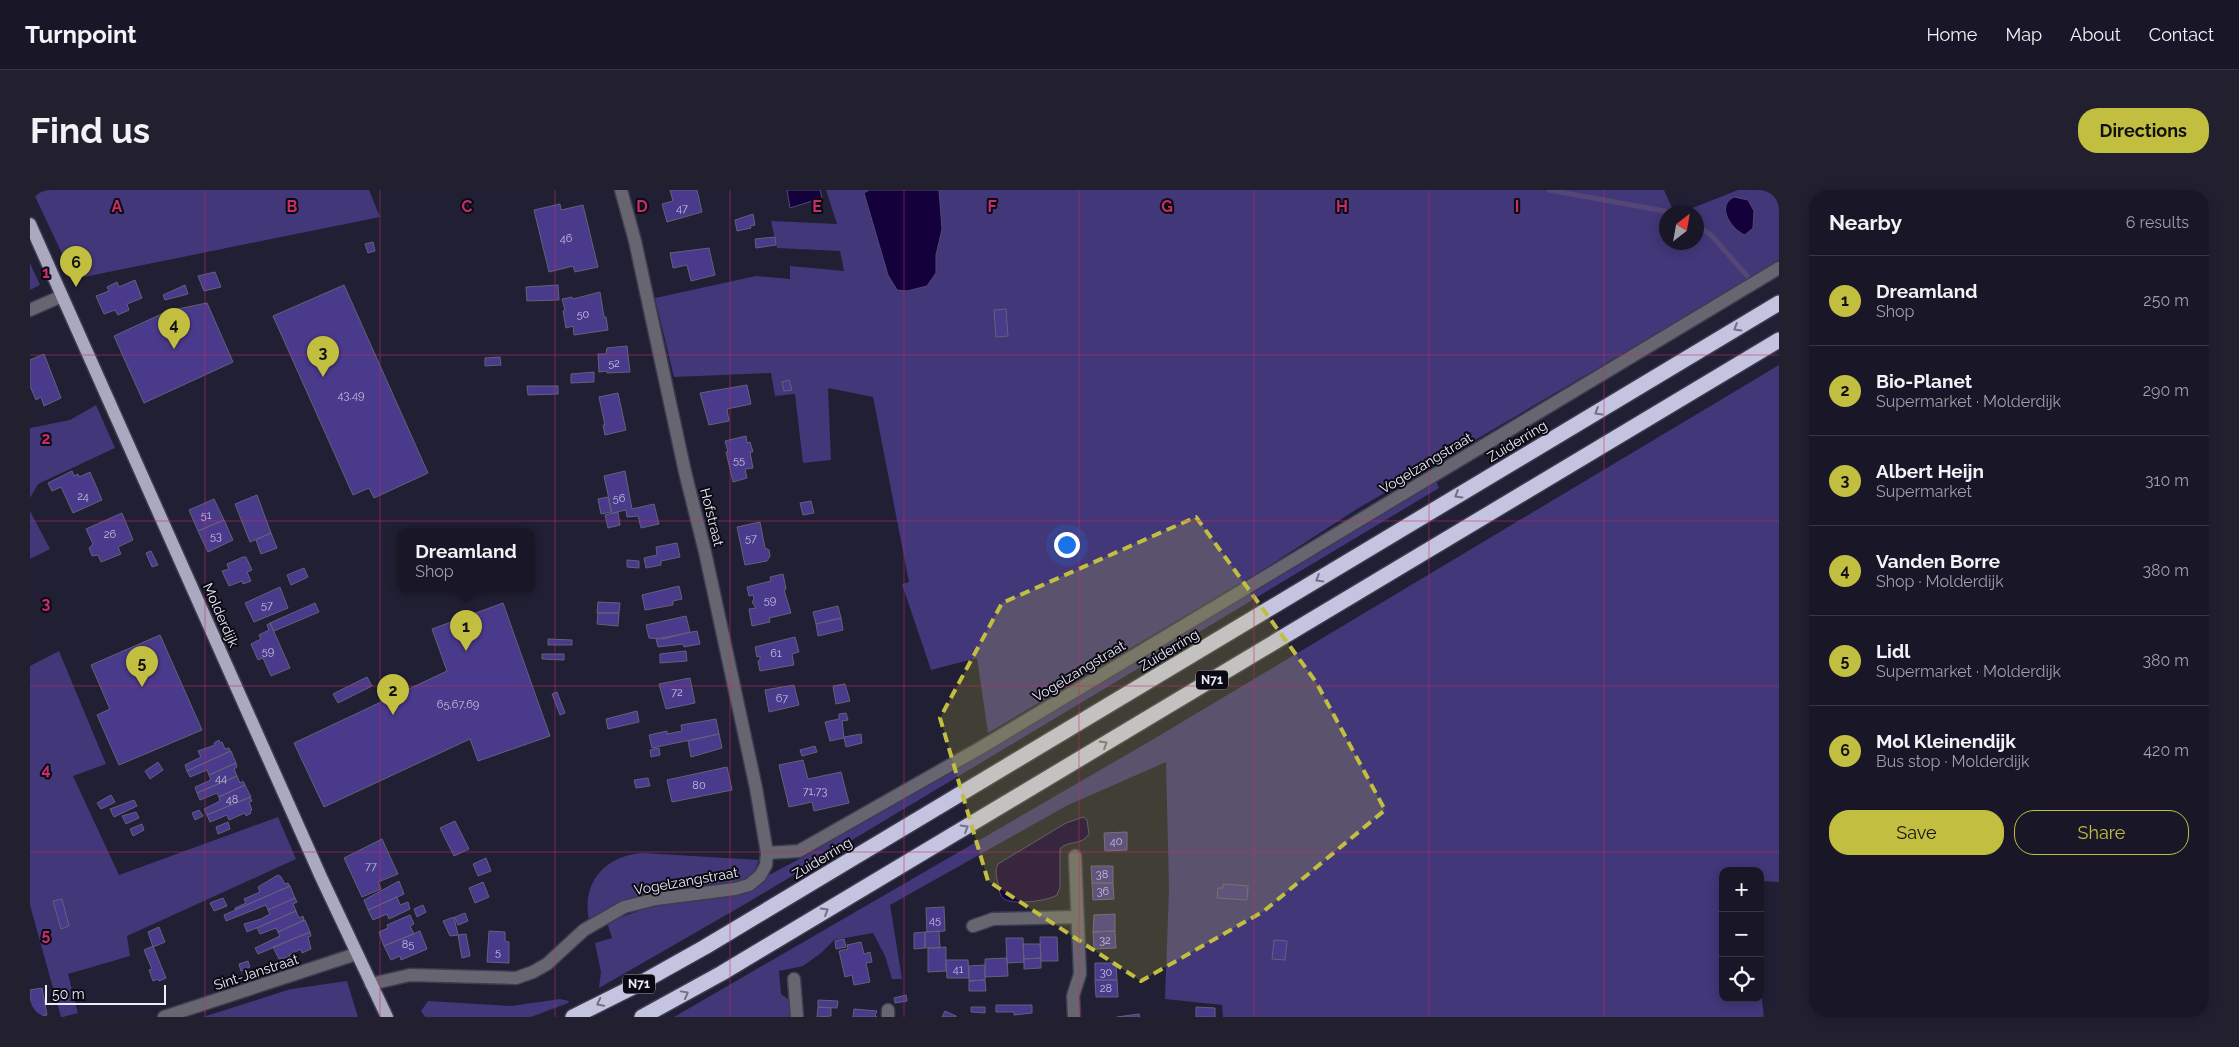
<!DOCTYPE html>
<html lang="en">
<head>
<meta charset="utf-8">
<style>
	:root { --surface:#191727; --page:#22202f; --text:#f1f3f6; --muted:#9f9fa7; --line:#373644; --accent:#c1be40 }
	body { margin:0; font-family:Raleway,sans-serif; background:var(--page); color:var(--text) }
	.controls { position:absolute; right:15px; bottom:15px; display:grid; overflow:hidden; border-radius:10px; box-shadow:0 2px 12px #0003 }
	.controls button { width:45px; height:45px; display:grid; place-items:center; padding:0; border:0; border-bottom:1px solid var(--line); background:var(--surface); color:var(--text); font:25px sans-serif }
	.compass { position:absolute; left:1629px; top:15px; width:45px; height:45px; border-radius:50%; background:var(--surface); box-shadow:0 2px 12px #0003; rotate:31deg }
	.scale { position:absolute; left:15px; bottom:12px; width:121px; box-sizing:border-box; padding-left:5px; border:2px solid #ebebf9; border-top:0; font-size:14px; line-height:18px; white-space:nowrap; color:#ebebf9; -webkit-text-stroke:4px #0b0a13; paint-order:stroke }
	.you { position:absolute; left:1036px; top:354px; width:18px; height:18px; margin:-12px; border:4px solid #fff; border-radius:50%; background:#1a73e8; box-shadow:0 0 0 8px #1a73e833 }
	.badge { display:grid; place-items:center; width:32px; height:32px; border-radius:50%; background:var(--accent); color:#111; font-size:16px; font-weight:700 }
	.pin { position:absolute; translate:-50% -41px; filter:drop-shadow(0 1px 2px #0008) }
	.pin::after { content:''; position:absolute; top:26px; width:18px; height:15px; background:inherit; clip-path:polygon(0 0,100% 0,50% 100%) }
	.popup { position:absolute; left:367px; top:338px; width:138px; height:65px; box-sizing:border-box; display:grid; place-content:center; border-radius:10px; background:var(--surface); filter:drop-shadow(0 1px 4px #0005); font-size:16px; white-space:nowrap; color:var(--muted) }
	.popup b { font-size:19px; color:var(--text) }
	.popup::after { content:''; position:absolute; left:50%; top:100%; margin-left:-10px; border:10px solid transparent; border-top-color:var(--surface) }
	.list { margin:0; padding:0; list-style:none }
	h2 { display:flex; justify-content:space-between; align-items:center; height:65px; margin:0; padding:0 20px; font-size:21px }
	h2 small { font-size:16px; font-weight:400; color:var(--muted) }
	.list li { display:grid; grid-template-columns:32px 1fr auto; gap:15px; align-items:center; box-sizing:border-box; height:90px; padding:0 20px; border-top:1px solid var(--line) }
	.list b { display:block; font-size:19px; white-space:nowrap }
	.list p { margin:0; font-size:16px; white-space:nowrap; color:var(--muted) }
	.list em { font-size:16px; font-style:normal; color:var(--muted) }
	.actions { display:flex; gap:10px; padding:15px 20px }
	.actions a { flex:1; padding:11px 0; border:1px solid var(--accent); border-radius:20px; text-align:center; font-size:18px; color:var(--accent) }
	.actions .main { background:var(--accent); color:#111 }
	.icon { flex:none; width:28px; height:28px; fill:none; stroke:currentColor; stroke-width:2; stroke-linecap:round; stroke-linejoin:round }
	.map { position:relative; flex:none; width:1749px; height:827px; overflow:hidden; border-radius:20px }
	header { display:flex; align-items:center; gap:30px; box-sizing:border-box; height:70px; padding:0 25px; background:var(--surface); border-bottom:1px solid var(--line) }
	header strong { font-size:24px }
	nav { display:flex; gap:28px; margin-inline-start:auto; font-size:18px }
	.intro { display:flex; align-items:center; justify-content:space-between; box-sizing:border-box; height:120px; padding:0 30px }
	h1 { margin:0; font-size:35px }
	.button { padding:12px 22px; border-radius:20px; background:var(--accent); color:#111; font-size:18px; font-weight:700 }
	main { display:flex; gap:30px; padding:0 30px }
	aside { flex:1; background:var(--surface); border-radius:20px; box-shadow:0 2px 12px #0003 }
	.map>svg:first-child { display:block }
</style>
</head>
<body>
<header>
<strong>Turnpoint</strong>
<nav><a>Home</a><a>Map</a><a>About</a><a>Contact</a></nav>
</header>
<div class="intro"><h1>Find us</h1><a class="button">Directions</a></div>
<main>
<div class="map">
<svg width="1749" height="827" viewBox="0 0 1749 827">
	<rect width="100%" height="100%" fill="#211f34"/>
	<path fill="#423779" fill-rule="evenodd" d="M2,0H339L350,27L44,89Z
		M796,0H1634L1643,20L1655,21L1708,0H1749V70L1674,116L1327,319L1234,379L958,543L947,468L901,480L872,394L879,392L843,207L798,198L801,270L773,273L765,204L745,206L741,183L644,187L625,108L726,86L760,89V76L814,81L810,61L747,58L741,31L807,34ZM1636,22H1666V52H1636Z
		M0,73L10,95L0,100Z
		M1749,175V692L1730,691V681H1693V808H1730V792L1734,827H1193L1192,815L1135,809L1139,699L1136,572L1036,616L860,715L872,789H862L855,766L843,743L804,750L791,763L773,776L749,781L751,804L759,810L761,827H644L1122,550Z
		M66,215L85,258L8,294L0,308V238L40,230Z
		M1406,291L1409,298L717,713L569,798L571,782L565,753L582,748L577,732L623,716L711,705L724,700L739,685L775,666Z
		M0,321L20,359L0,369Z
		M29,461L76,574L43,586L89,685L248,627L266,669L97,746L100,766L38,784L48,823L33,827H31L0,715V476Z
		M613,663L729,670L724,682L710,693L618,704L587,714L559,730C551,692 576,665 613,663Z
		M317,791L328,827H173L261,799Z
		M530,809L539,811L538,813L501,827H395L391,821L398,811L481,816Z"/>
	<path fill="#14013c" stroke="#544775" d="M757,0H790L792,8L760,18Z
		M839,0H909L912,39L906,65V83L897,96L877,101L867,100L858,85L834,3Z
		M1704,7L1718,10L1724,21L1723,38L1715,45C1702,40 1685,16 1704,7Z
		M1053,627L1057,630L1059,644C1052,656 1037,650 1030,659V697L1027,705C1018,711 981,716 973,708C969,704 969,698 968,693C966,686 965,680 968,674L1036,633Z"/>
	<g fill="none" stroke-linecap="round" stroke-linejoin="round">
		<path stroke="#544775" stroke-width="5" d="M1519,0L1640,22
			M1666,36L1680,44L1719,88"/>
	</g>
	<path fill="#493a8b" stroke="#636179" d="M640,0H667L672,22L637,32L632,14L643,11Z
		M530,14L531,20L553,15L568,77L545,82L543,76L519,82L504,20Z
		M723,24L725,35L720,36L721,38L707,41L705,30Z
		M745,47L746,55L726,58L725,49Z
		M343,52L345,61L338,63L335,54Z
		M679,58L685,85L661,91L657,75L643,78L640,63Z
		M185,82L191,97L174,101L168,86Z
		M105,90L112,108L97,114L99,120L88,125L85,120L74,124L66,106L79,101L77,97L87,92L89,97Z
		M155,95L158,104L135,110L133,105Z
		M314,95L398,283L344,308L339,298L323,305L243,126Z
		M528,95L529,110L497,111L496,97Z
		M570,102L574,127H576L578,140L544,145L543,136L536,138L533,121L535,120L532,109L542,107L543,109Z
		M177,113L203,172L114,213L84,146L138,121Z
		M976,119L978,146L966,147L964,120Z
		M597,156L600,182L577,183V181L569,182L568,164H576L577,158Z
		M14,164L31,208L14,216L11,207L6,210L0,196V170Z
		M470,167L471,175L455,176V168Z
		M564,182V192L541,193V184Z
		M759,190L762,200L754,201L752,192Z
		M717,195L721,214L697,219L699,231L679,235L670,203Z
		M497,196H528V204L498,205Z
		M588,203L596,240L575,245L573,235H575L569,207Z
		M716,246L717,253L720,252L723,262H720L723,278L715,279L717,288L703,292L696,262H698L695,251Z
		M42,281L44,286L48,284L49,287L60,282L72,310L43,323L31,297L22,301L18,293Z
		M595,281L602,319L624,314L629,334L611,338L608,326L597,327L596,320L582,323L574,286Z
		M227,305L241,343L220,352L205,314Z
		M578,307L581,322L571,324L568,309Z
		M184,309L194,330L168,341L159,320Z
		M781,311L784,323L773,325L770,313Z
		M588,322L590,335L578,338L575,325Z
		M92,323L103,350L88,357L91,364L71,372L68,365L62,366L59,358L63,354L56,339Z
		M194,330L203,350L178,362L168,341Z
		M730,332L735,358L739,360L740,366L737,371L715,375L707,337Z
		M241,343L247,358L231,364L226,350Z
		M647,353L650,367L631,371V375L616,378L614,368L627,365L626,357Z
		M121,361L128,375L122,377L116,363Z
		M213,367H216L222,380L217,382L221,391L213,394L212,391L199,396L192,381L199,379L197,374Z
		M597,370L609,371V378L597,377Z
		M274,378L278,387L261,395L257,385Z
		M753,384L756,399L754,400L761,423L739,428L740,432L722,436L719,419L726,418L722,412L724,409L723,405L719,406L717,397L741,391L740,387Z
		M649,396L652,409L643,411V415L615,420L612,405Z
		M250,397L258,418L224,432L215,413Z
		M568,412L590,413L589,423H567Z
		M285,413L289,422L244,441L240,433Z
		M473,413L520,546L448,571L440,549L294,617L264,553L417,481L402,439Z
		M808,416L811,428L786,434L783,422Z
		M568,423H589L588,436L567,434Z
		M656,426L660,442L634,449L619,448L616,435Z
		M811,428L813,440L788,446L786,434Z
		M240,433L260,478L241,486L233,468L228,470L221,454L231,449L229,445L239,440L237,435Z
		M667,441L670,454L654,457L653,454L628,457L626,449Z
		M130,445L172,540L89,575L67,525L80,519L61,475Z
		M765,447L769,462L762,464L764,475L730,481L728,471L730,470V466L727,467L725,457Z
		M518,449L542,450V455H518Z
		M656,461L657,471L630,473V464Z
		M512,464H534V470L512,469Z
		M337,487L342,496L308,513L303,504Z
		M660,488L665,513L636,519L629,494Z
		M815,494L820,511L806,514L803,496Z
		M764,495L769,515L739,522L735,500Z
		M527,502L535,523L530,525L522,504Z
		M607,521L609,532L578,539L576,529Z
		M816,523L818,530L812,531L814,548L800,551L795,532L809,529V524Z
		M686,529L689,544L622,558L619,545L637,541V544L652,541L651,535Z
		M689,544L692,558L661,567L658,551Z
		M831,544L832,553L816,557L814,547Z
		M189,550L190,553L192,552L195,559L199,558L200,561L157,581L155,575L171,567L168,561L185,555L184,553Z
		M785,556L787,562L772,566L770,560Z
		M629,558L630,565L621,567L620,560Z
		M201,561L206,573L179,585L177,580L160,587L157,581Z
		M773,570L778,589L811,582L819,613L784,621L782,612L759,617L749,575Z
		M128,572L133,580L120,589L115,581Z
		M206,573L207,577L204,579L207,586L167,603L165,597L181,590L179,585Z
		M697,577L702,600L642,612L637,590Z
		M207,586L210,593L213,591L215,595L189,607L187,603L170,610L167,603Z
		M618,588L620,596L606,598L604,590Z
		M215,595L221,607L177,625L174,619L190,611L189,607Z
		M81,605L85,612L71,619L67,613Z
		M220,607L222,611L219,612L222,620L220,621L221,623L216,626L215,623L199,630L197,625L180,632L177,625Z
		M104,610L107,616L84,627L80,619Z
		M169,620L173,626L165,630L162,623Z
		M106,622L109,628L96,634L92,626Z
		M425,631L439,659L424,666L410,638Z
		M198,632L200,639L188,644L186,637Z
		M112,634L114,640L103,646L100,639Z
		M1097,642V660L1075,661L1074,643Z
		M352,649L368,684L348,692L351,699L332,707L314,668Z
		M456,668L461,681L448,686L443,674Z
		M1061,676H1083V693H1062Z
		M248,685L251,687L255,694L258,693L260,696L205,720V718L216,713L214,709L230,702L228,697Z
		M369,691L374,704L338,720L334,710Z
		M453,692L459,707L445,713L439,698Z
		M1062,693H1083L1084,709L1063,710Z
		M1193,694L1218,696L1217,710L1187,708L1188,698H1193Z
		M260,696L265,708L238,720L236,715L196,731L194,725Z
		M367,707L370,715L378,712L380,719L359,729L357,724L343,730L338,720Z
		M193,708L197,716L184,721L180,713Z
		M265,708L267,712L263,714L266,721L217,742L214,734L231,729L240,724L238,720Z
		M32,709L39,736L31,739L23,711Z
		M393,715L396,722L387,727L384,719Z
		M914,717L915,741L897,742L896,718Z
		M266,721L269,728L273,726L274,730L248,742L246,738L230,744L227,738Z
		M435,723L438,731L428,735L425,727Z
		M1085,724V741L1063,742L1064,725Z
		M380,725L384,734L380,736L384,744L354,756L349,742L358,738L357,735Z
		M424,727L428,745L420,746L413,731Z
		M275,730L280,742L228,764L225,758L250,746L248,742Z
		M129,737L135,752L123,757L118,742Z
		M390,741L397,759L371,770L370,766L361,770L354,756Z
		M459,741L475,742V751L479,752V773L457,772Z
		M909,741L910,758H895V742Z
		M1085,741L1086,758L1064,759L1063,742Z
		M280,742L281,746L278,747L281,759L272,763L271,759L259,765L260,767L249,769L243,757Z
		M895,742V758L884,759V743Z
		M436,744L440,766L432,768L428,745Z
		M1010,747H1027L1028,771H1011Z
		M976,748H993L994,772L977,773Z
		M814,749L816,757L806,759L805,751Z
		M1244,750L1257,751L1255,770L1242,769Z
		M831,752L834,764L840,762L842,772L836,773L840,792L824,795L822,785L815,787L809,761L818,759L817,755Z
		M993,754H1010L1011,768L994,769Z
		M123,756L136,788L129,791L128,789L123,791L119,780L122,779L114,760Z
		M916,757V781L898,782V758Z
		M977,768L978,786L955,787V769Z
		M1011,768V778L994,779V769Z
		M916,770H938L939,788H917Z
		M218,771L220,777L211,781L209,774Z
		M1065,773H1086L1087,790H1065Z
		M955,775V790L939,791V776Z
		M955,790L956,801H939V791Z
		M1065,790H1087L1088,807H1066Z
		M12,798L17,825L0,827V800Z
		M876,805L877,811L865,813L864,808Z
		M788,810L808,811L807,818L788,817Z
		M966,815H1002V823L984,825V822H966Z
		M788,817L801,818V826L787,827Z
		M941,817H955V823L941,822Z
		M1166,817L1185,818V827H1166Z
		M824,819L847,821L845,825L847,827H823Z
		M915,821L926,826V827H912Z
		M1109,824L1110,827H1087Z"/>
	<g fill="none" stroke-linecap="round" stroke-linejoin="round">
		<defs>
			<path id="minor" d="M0,120L32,106
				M737,663L769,661L952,557L1749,78
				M943,736L963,729L1047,727
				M764,789L767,827
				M341,794L380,785L486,788L503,782L517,774L554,740L594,717L626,709L705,699L719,695L730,686L736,675L737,663L726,598L675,362L655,282L605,51L591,0
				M134,827L326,764
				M858,827V820
				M1044,827L1043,806L1050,784L1045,666"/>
			<path id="major" d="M0,34L291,687L357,827"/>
			<path id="highway" d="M543,827L609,794L675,757L1749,113
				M612,827L692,783L1749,150"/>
		</defs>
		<use href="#minor" stroke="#3d3c50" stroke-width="15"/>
		<use href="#major" stroke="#3d3c50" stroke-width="15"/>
		<use href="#highway" stroke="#3d3c50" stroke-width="18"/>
		<use href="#minor" stroke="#666570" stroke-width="12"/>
		<use href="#major" stroke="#aaa9c0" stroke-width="12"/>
		<use href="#highway" stroke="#c5c4e0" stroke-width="15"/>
	</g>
	<defs><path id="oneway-chevron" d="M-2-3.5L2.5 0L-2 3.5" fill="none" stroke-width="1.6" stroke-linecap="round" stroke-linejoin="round" transform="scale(1.25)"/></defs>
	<g stroke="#717084">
		<use href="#oneway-chevron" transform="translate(1707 138) rotate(149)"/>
		<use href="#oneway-chevron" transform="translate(1568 222) rotate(149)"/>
		<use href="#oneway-chevron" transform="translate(1428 305) rotate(149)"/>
		<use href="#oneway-chevron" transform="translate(1289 389) rotate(149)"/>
		<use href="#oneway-chevron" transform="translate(1074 554) rotate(-31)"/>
		<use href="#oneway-chevron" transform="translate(935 638) rotate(-31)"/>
		<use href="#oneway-chevron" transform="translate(795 721) rotate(-31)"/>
		<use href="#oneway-chevron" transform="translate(655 804) rotate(-29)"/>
		<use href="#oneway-chevron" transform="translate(570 813) rotate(153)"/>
	</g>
	<path fill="#c1be40" fill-opacity="0.2" stroke="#c1be40" stroke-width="4" stroke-dasharray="10 6" stroke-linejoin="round" d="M1166,327L1286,492L1355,620L1234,721L1111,791L958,691L910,528L972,413Z"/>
	<path fill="none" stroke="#c62d6b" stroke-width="1" stroke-opacity="0.55" d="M175,0V827M350,0V827M525,0V827M700,0V827M874,0V827M1049,0V827M1224,0V827M1399,0V827M1574,0V827M0,165H1749M0,331H1749M0,496H1749M0,662H1749"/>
	<g text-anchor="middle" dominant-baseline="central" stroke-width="4" stroke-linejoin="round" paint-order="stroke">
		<g font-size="11" fill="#c2bfde">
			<text x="652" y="18">47</text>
			<text x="536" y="48">46</text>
			<text x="553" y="124">50</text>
			<text x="584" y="173">52</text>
			<text x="321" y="205">43,49</text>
			<text x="709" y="270">55</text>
			<text x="53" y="306">24</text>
			<text x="589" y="308">56</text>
			<text x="176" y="325">51</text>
			<text x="80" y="344">26</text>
			<text x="186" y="346">53</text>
			<text x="721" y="348">57</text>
			<text x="740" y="410">59</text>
			<text x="237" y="415">57</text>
			<text x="238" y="461">59</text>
			<text x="746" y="463">61</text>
			<text x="647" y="502">72</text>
			<text x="752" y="508">67</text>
			<text x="428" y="514">65,67,69</text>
			<text x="191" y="588">44</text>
			<text x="669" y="595">80</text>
			<text x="785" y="601">71,73</text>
			<text x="202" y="609">48</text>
			<text x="1086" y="651">40</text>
			<text x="341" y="676">77</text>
			<text x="1072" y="684">38</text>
			<text x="1073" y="701">36</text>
			<text x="905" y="730">45</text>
			<text x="1075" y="750">32</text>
			<text x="378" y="754">85</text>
			<text x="468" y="762">5</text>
			<text x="928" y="779">41</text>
			<text x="1076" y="782">30</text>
			<text x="1076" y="798">28</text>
		</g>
		<g fill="#0b0a13" stroke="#a8a8b4" stroke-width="1">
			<rect x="1166" y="480.5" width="32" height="19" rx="4"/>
			<rect x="593" y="784.5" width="32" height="19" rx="4"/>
		</g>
		<g font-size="12" font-weight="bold" fill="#ebebf9">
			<text x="1182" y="490">N71</text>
			<text x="609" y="794">N71</text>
		</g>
		<g font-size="14" fill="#ebebf9" stroke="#0b0a13">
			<text transform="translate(1487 251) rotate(-31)">Zuiderring</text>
			<text transform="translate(1396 273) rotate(-31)">Vogelzangstraat</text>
			<text transform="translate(682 327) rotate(76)">Hofstraat</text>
			<text transform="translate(191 425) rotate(66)">Molderdijk</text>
			<text transform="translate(1139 460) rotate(-31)">Zuiderring</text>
			<text transform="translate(1049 481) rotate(-31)">Vogelzangstraat</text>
			<text transform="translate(792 668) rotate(-31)">Zuiderring</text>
			<text transform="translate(656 691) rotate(-10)">Vogelzangstraat</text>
			<text transform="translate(226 782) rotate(-18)">Sint-Janstraat</text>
		</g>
	</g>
	<g font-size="16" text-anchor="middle" font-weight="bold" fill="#c62d6b" stroke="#0b0a13" stroke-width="4" stroke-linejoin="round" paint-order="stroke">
		<text x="87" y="22">A</text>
		<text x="262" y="22">B</text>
		<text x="437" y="22">C</text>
		<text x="612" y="22">D</text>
		<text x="787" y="22">E</text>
		<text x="962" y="22">F</text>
		<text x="1137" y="22">G</text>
		<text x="1312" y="22">H</text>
		<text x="1487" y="22">I</text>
		<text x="16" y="88">1</text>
		<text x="16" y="254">2</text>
		<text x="16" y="419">3</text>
		<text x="16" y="585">4</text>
		<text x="16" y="750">5</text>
	</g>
</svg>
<div class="controls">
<button>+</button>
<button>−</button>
<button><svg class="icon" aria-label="locate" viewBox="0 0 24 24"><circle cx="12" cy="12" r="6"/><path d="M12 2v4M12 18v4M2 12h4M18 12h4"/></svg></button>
</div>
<svg class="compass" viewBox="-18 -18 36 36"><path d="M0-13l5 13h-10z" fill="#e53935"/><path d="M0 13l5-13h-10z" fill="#9f9fa7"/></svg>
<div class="scale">50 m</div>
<div class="you"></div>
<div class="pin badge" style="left:436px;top:461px">1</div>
<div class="popup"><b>Dreamland</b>Shop</div>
<div class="pin badge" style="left:363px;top:525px">2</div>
<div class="pin badge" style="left:293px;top:187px">3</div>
<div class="pin badge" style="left:144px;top:159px">4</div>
<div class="pin badge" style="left:112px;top:497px">5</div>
<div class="pin badge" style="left:46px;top:97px">6</div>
</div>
<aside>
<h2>Nearby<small>6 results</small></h2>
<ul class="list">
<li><span class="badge">1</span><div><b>Dreamland</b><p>Shop</p></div><em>250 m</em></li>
<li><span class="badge">2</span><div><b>Bio-Planet</b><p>Supermarket · Molderdijk</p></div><em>290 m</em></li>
<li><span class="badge">3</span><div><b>Albert Heijn</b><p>Supermarket</p></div><em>310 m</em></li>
<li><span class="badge">4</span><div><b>Vanden Borre</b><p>Shop · Molderdijk</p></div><em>380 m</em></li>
<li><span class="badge">5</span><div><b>Lidl</b><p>Supermarket · Molderdijk</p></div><em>380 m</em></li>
<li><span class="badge">6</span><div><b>Mol Kleinendijk</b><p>Bus stop · Molderdijk</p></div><em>420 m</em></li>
</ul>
<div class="actions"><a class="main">Save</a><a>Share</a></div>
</aside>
</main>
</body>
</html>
